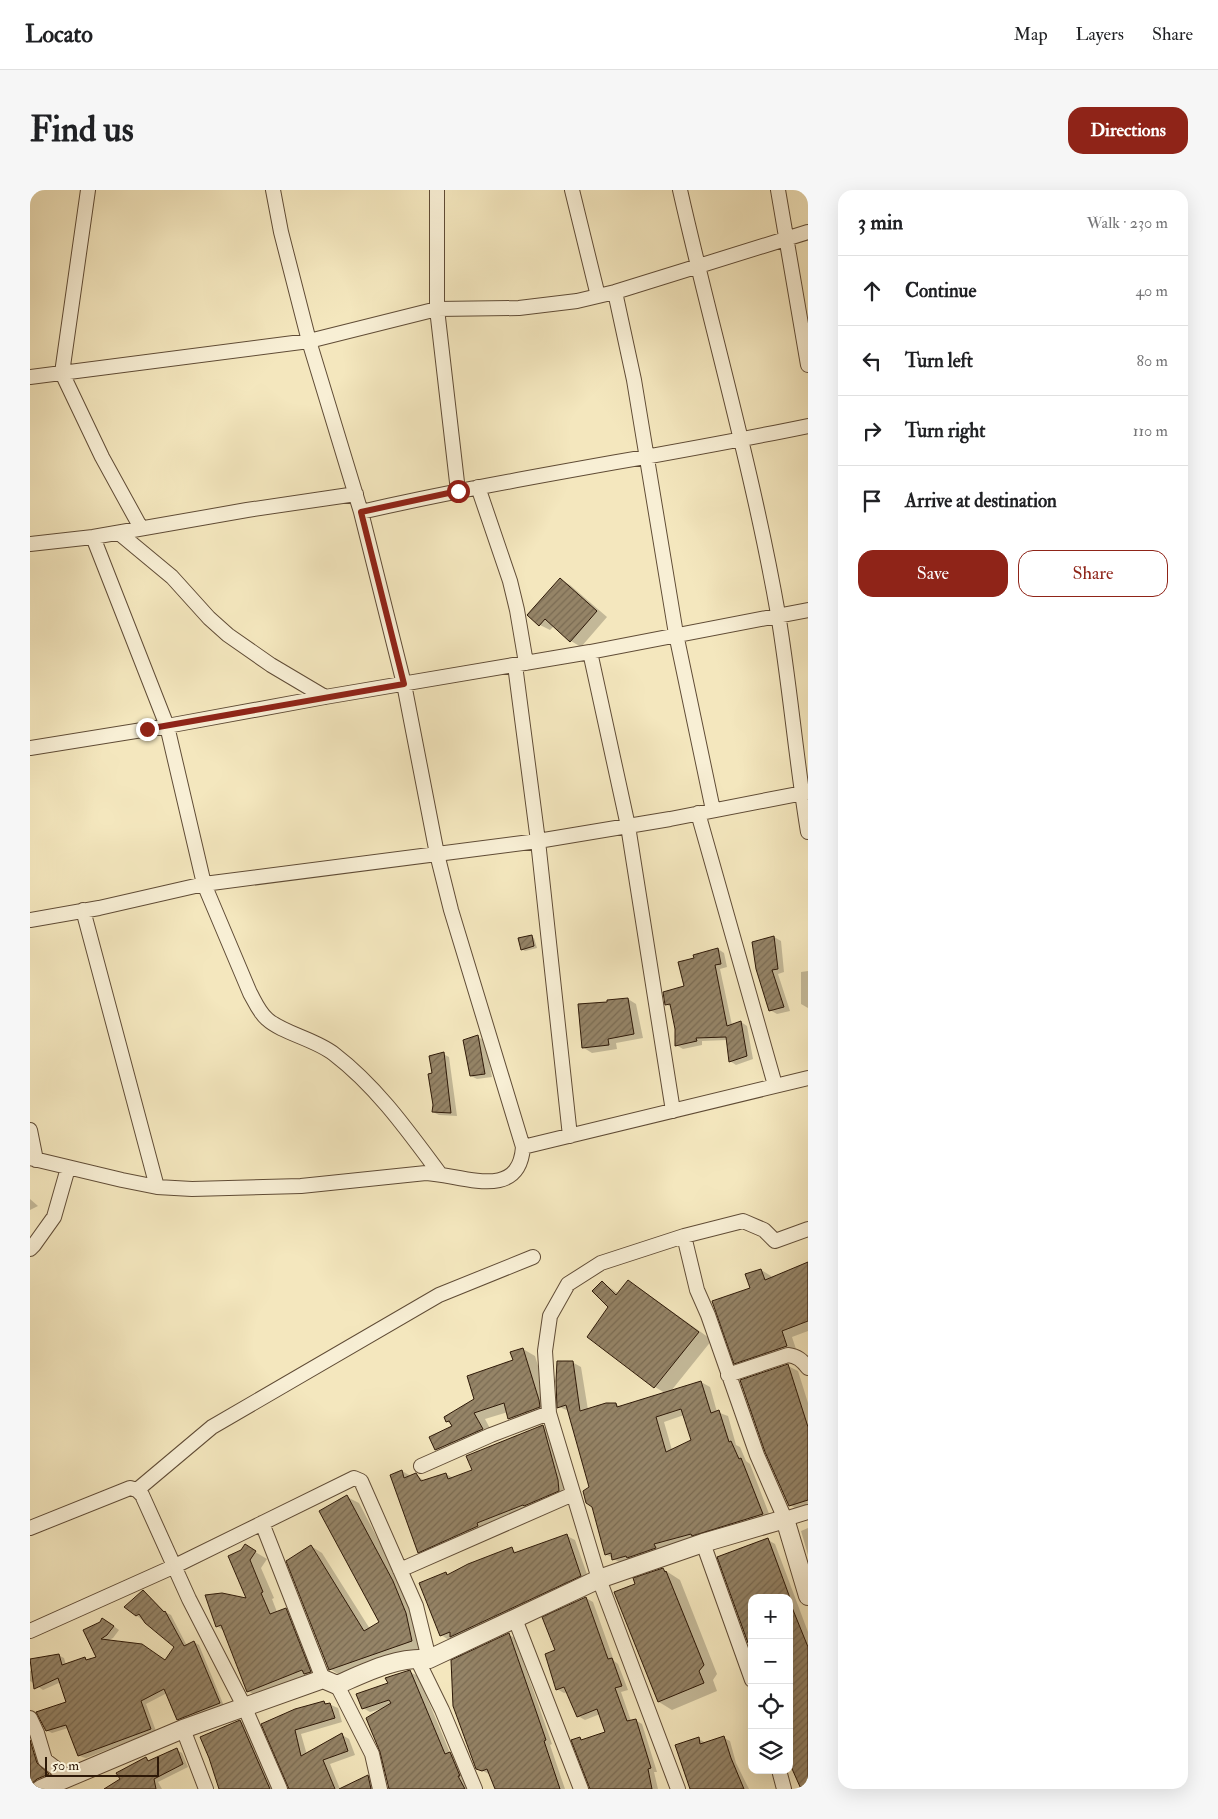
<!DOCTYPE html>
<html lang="en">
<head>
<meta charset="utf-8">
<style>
	:root { --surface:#fff; --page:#f6f6f6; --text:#202124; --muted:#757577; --line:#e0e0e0; --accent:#8f2418 }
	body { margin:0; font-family:"IM FELL Double Pica",serif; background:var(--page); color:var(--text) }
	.controls { position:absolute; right:15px; bottom:15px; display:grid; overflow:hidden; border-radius:10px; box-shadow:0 5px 20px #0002 }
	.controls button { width:45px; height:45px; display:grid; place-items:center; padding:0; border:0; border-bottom:1px solid var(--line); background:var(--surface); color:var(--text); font:25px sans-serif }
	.scale { position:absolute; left:15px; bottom:12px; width:114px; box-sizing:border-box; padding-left:5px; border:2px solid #2e1908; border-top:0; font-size:14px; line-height:18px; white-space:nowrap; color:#2e1908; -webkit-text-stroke:4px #f8efd5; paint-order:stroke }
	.stop { position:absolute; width:15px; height:15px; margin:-11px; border:4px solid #8f2418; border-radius:50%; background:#fff }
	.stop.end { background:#8f2418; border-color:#fff; box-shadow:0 1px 5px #0008 }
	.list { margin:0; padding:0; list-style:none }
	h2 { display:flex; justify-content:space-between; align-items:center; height:65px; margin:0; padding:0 20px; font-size:21px }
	h2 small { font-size:16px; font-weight:400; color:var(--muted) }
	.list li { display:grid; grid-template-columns:32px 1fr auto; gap:15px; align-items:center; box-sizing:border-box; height:70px; padding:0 20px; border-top:1px solid var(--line) }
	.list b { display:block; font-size:19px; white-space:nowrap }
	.list em { font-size:16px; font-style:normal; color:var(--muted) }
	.actions { display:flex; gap:10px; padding:15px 20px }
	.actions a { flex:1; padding:11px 0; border:1px solid var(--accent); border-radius:15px; text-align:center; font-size:18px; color:var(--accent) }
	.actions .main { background:var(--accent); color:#fff }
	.icon { flex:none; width:28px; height:28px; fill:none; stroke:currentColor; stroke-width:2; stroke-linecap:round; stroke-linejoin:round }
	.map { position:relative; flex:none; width:778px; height:1599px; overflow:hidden; border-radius:15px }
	header { display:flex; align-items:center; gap:30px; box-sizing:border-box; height:70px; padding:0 25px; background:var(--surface); border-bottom:1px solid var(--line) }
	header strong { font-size:24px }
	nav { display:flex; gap:28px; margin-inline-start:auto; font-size:18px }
	.intro { display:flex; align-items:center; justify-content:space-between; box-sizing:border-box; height:120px; padding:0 30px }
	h1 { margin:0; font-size:35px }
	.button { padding:12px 22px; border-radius:15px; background:var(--accent); color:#fff; font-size:18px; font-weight:700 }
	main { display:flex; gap:30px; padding:0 30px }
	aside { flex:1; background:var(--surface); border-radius:15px; box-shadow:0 5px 20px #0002 }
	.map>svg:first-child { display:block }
</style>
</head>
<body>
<header>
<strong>Locato</strong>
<nav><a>Map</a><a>Layers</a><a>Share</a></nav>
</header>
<div class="intro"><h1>Find us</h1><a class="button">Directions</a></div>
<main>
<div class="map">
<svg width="778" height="1599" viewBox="0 0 778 1599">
	<defs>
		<pattern id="building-hatch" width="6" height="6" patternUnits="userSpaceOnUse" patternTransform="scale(1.25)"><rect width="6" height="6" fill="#958467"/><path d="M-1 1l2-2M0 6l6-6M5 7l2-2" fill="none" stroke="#7a6b53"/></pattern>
	</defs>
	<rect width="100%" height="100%" fill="#f4e7be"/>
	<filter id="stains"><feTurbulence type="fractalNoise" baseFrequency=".004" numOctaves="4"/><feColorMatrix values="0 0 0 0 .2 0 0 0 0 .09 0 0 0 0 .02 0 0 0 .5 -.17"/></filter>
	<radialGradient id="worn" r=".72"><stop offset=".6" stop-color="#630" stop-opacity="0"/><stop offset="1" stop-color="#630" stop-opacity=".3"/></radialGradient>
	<path fill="#0003" fill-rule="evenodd" d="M530,389L540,395L577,427L551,457L541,451L524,436L520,440L510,435Z
		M501,746L504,748L507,758L495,761L492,759Z
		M744,747L751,751L754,782L748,784L760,821L747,824L740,820L727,778Z
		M688,759L694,763L697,777L690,779L702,835L711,832L717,836L723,869L706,875L700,871L697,850L672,851V855L653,859L646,855V839L642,818L636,814L655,797L665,769Z
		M778,781V818L771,814V782Z
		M598,809L606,814L613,848L586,853L587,859L562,863L554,858L579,813Z
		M448,847L455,851L462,887L447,889L441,886Z
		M413,864L419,867L427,926L409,925L403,922L404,884Z
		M0,1009L8,1016L0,1020Z
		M778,1074V1142V1141L762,1147L767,1162L716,1179L705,1173L721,1099L731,1080L741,1086L742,1088Z
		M572,1092L589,1104L598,1092L612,1100L682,1150L641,1201L671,1192L680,1197L687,1222L698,1226L706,1255L710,1257L716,1271L720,1274L741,1329L592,1374L576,1364L561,1298L539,1221L529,1217L542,1172L551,1177L558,1220L585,1214L591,1217L635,1203L625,1197L558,1146L580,1117ZM654,1225L662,1250L642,1260L634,1232Z
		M493,1159L505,1166L521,1218L491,1235L480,1228L478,1222L455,1229L464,1246L418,1266L406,1259L423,1237L417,1231L446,1210L485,1171Z
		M758,1176L768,1181L778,1213V1318L770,1321L760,1315Z
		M513,1236L520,1240L535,1294L536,1304L396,1366L389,1362L372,1281L379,1285L380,1287L386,1285L395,1291L416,1284L423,1288L443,1281Z
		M317,1307L329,1313L374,1399L393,1458L311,1486L300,1479L281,1356L292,1363L340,1439L351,1432Z
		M778,1338V1365L771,1341Z
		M537,1346L545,1350L559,1390L419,1450L411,1445L416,1383L419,1385L481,1359L488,1363Z
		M738,1350L745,1354L778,1442V1599H772L759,1570V1408H722V1460L689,1367Z
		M215,1356L237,1369L231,1378L244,1408L242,1409L247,1422L256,1419L267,1426L292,1489L229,1508L218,1501L194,1441L187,1436L218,1409L212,1361Z
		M633,1379L650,1390L687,1484L683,1490L687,1501L642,1520L629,1512Z
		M113,1402L118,1405L135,1422L141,1425L157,1456L164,1452L169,1455L194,1516L153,1532L148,1529L137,1503L116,1514L126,1541L56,1568L52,1567L49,1565L38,1538L22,1543L16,1540L38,1513L31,1492L13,1500L0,1491V1481L28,1465L34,1468L36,1475L54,1469L58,1471L67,1468L54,1441L78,1432L89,1440L83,1448L77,1451L136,1471L146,1457L106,1425Z
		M556,1408L563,1412L584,1471L588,1474L598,1500L591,1502L601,1531L605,1530L612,1534L627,1582H624L628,1599H562L550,1548L554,1550L577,1542L570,1524L555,1530L548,1526L538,1502L534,1503L527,1499V1461L514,1428Z
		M479,1445L485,1448L522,1554L520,1555L535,1599H466L459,1584L447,1578Z
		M380,1482L388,1486L420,1563L427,1568L439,1599H360L351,1519L340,1522L333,1518L359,1493Z
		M294,1512L308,1518L312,1532L271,1544L277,1565L312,1545L319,1549L325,1565L300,1574L310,1599H259V1595L233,1535Z
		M210,1531L218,1535L245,1599H190Z
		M694,1548L700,1551L706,1573L719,1599H661L669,1549L674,1552L675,1554Z
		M147,1560L152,1563L158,1577L128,1592L132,1599H76L92,1590L116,1569L120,1571Z
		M0,1563L6,1574L5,1564L8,1566L14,1581L22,1587L4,1599H0Z
		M338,1586L345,1591L347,1599H312Z"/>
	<path fill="url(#building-hatch)" stroke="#2e1908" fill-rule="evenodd" d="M530,388L567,421L540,452L515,429L509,436L497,425Z
		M502,745L504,756L491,760L488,748Z
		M744,746L748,779L742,780L754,817L739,821L726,779L722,752Z
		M688,758L691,774L685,775L697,836L711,831L717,866L699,872L696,847L666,848L667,851L645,856V839L640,814L635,815L633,802L654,796L648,772L664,768L663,765Z
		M598,808L604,844L578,849L579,855L552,858L548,814L577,812V810Z
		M448,845L455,884L440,886L433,850Z
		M414,862L421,923L402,922L403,915L398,884L402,883L399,866Z
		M778,1072V1131L752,1141L757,1156L704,1174L682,1111L720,1098L715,1084L731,1079L735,1090Z
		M598,1090L669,1142L624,1198L557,1147L578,1117L562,1101L572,1091L586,1105Z
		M493,1158L509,1210L510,1217L478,1229L474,1213L444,1223L453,1239L405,1260L399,1247L422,1236L419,1231L416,1232L414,1227L444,1209L437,1186L483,1170L480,1162Z
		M527,1171H543L550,1221L576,1213H586L587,1217L671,1191L681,1223L689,1220L699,1252L701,1251L709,1269L711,1268L733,1324L662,1346L661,1344L624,1354L626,1358L597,1368L596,1366L582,1370L581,1363L575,1365L562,1317L556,1313L553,1301L559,1297L536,1215L527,1218L526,1191ZM651,1219L661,1250L636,1262L626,1227Z
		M758,1174L778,1237V1310L759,1316L735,1262L710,1190Z
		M513,1235L528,1290L529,1301L494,1316L493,1315L447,1333L448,1336L388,1363L360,1285L372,1280L374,1288L386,1283L391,1291L416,1283L418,1289L442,1280L436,1266Z
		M317,1305L363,1391L376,1423L382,1451L299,1480L256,1371L281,1355L334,1441L349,1432L289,1321Z
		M537,1344L551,1386L420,1447V1442L410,1446L389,1393L416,1382L417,1385L438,1374L482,1357L484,1363Z
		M738,1348L760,1408H722V1452L718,1453L687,1367Z
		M215,1354L226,1361L220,1370L233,1402L231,1403L240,1424L256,1418L281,1482L274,1484L272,1480L217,1502L191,1435L186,1437L175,1405L192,1403L216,1408L198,1366L211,1360Z
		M633,1378L635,1382L636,1381L674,1475L669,1481L674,1493L628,1512L584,1402L605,1394L603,1388Z
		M113,1400L134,1422L135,1421L154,1456L164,1451L190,1513L147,1530L134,1499L111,1511L121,1539L48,1566L36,1535L16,1541L6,1522L36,1512L28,1488L4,1499L0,1469L29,1464L32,1475L55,1467L56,1470L66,1467L53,1440L70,1432L72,1428L84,1436L77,1445L71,1449L112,1454L135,1470L144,1457L115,1433L109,1424L106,1426L94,1417Z
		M556,1407L578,1469L582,1468L592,1496L585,1498L597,1531L606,1529L621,1578L618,1579L622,1599H560L541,1550L550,1547L551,1550L575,1542L567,1519L547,1527L534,1497L526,1500L515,1464L525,1460L512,1427Z
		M759,1410L778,1457V1599H771L759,1572Z
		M479,1443L516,1550L514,1551L530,1599H465L457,1579L452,1581L446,1579L423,1516L421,1470Z
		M380,1480L415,1564L420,1562L430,1586H428L435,1599H359L350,1562L336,1528L361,1513L359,1510L332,1519L326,1504L358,1493L355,1488Z
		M294,1511L295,1514L300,1513L305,1528L265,1540L271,1566L312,1543L318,1561L293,1570L305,1599H259L231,1534L265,1519Z
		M210,1530L240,1599H189L179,1568L170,1547Z
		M694,1546L701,1568L714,1599H660L645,1555L669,1547L670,1554Z
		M0,1550L7,1573L19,1584L7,1589L0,1595Z
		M147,1558L153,1574L124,1589L126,1599H74L90,1589L86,1583L116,1567L118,1571Z
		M338,1585L341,1599H309Z"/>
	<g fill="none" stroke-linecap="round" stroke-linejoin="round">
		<defs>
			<path id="minor" d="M58,0L32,183L72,267L111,338
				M407,0V119L428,301
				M542,0L568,106
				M650,0C682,141 723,281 748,424C760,496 766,570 778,642
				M748,0L778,175
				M585,102L604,190L646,444L683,620
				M0,187L279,151L407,119L489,118L547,111L585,102L778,42
				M448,297L480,391L487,420L496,473
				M331,322C479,288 629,267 778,236
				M89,343L142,387L179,428L198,445L241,475L295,507
				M63,347L137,536L174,694L220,803C225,812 229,822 237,829C252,843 285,849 304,864C347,897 378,941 410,984
				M0,354L63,347L217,320L326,304
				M560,462L598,636L643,921
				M485,475L508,651L540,946
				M0,558L137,536L295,507L560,462L778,420
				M668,623L745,895
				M53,720L127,997
				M0,730L69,718L174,694L508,651L640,629L778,602
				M0,940L6,970
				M493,957L778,888
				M0,968L92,990L127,997L162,999L271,996L396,983C432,985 489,1012 493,957L421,720L407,664L374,494L331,322L279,151L251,42L243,0
				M654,1046L713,1031L734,1040L745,1051L778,1039
				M0,1059L4,1055L24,1027L38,978
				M698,1185L758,1165C767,1166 772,1170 778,1178
				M391,1276L461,1245L519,1223
				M107,1300L182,1237L409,1105L503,1067
				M232,1333L293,1489
				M0,1338L100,1298L107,1300L112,1305L159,1409L214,1516L250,1599
				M673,1353L722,1490
				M370,1380L543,1304
				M485,1429L551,1599
				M0,1441L145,1376L324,1288L331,1291L386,1416L399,1469
				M387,1469L412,1520L445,1599
				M307,1495L342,1564L350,1599
				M0,1528L7,1543L15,1570L37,1587
				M153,1539L176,1599
				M749,1580L754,1599
				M648,1599L569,1389L519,1223L515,1161L520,1126L538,1094L571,1073L654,1046L667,1100L678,1125L727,1265L755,1329L778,1322"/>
			<path id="tertiary" d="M11,1599L153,1539L293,1489L307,1495C337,1482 366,1467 399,1469L569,1389L673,1353L755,1329L778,1406"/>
		</defs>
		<use href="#minor" stroke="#604c36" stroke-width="16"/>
		<use href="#tertiary" stroke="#604c36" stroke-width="20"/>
		<use href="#minor" stroke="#f8efd5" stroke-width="14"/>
		<use href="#tertiary" stroke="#f8efd5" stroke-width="18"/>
	</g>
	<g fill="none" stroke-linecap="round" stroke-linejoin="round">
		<path stroke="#8f2418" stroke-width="6" d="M117,539L374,494L331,322L428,301"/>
	</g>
	<rect width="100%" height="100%" filter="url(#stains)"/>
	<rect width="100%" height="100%" fill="url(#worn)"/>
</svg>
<div class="controls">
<button>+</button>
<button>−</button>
<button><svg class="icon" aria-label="locate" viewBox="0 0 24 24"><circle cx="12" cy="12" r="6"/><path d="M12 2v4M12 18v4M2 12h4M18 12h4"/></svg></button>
<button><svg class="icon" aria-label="layers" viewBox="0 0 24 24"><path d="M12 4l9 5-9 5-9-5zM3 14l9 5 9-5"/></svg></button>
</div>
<div class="scale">50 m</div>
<div class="stop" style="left:428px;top:301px"></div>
<div class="stop end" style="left:117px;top:539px"></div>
</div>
<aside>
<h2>3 min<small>Walk · 230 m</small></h2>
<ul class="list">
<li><svg class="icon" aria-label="ahead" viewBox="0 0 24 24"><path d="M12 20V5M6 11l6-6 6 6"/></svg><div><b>Continue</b></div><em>40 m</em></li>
<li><svg class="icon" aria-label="left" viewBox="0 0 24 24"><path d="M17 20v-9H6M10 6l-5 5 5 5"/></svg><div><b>Turn left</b></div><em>80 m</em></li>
<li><svg class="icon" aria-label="right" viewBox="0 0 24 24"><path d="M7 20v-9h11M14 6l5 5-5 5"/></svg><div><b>Turn right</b></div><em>110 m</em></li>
<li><svg class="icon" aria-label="arrive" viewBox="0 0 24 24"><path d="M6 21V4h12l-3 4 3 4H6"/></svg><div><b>Arrive at destination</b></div></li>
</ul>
<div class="actions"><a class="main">Save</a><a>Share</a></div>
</aside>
</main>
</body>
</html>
